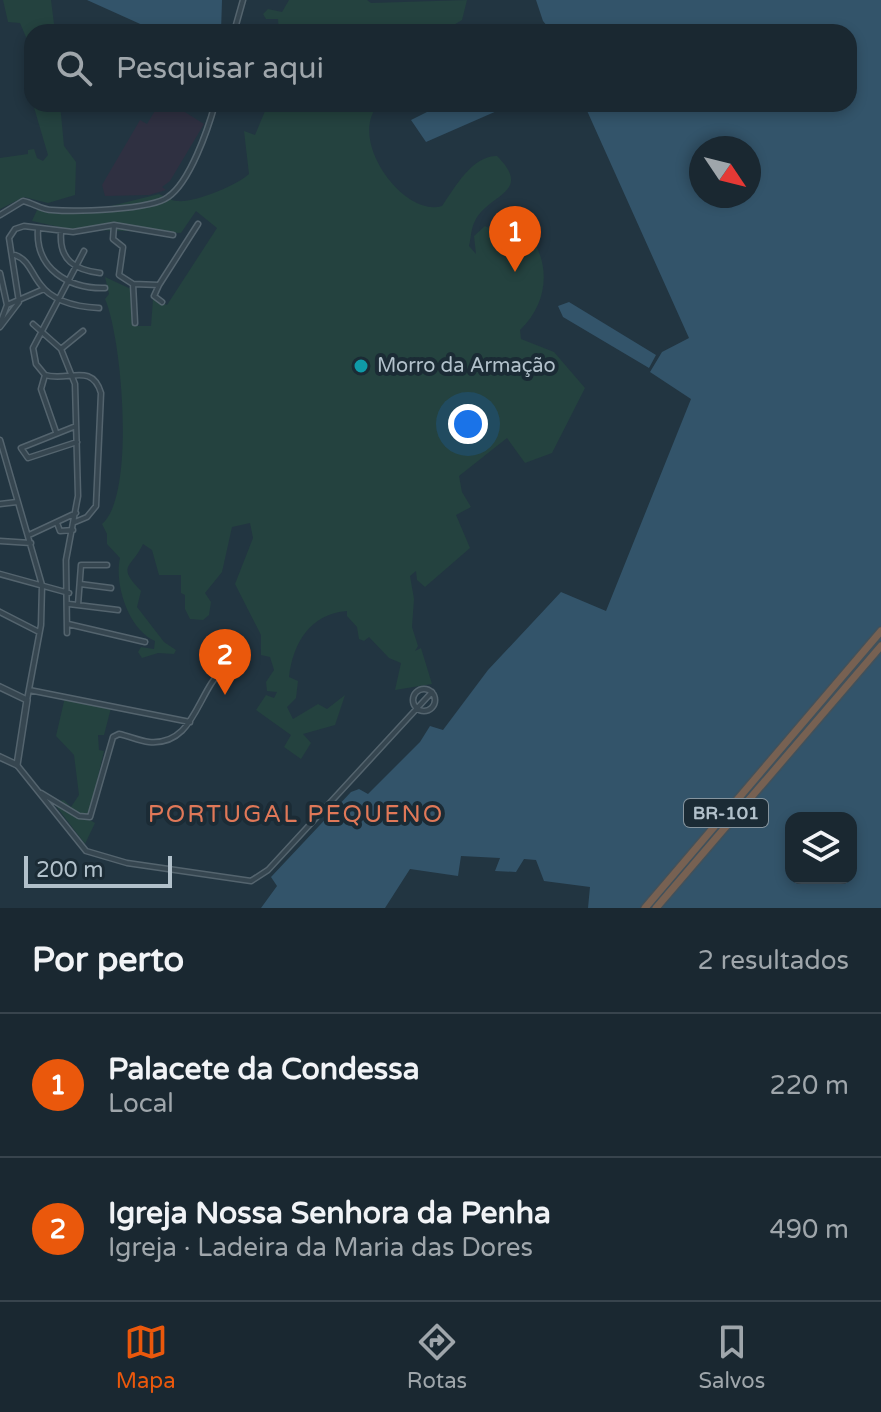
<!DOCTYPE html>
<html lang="pt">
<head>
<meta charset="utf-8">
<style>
	:root { --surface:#1a2831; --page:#27343d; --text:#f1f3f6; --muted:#9fa6ab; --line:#38444d; --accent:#ea580c }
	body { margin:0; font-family:"Varela Round",sans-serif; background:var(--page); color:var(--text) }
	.controls { position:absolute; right:24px; bottom:24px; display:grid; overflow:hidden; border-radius:16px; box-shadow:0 4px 12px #0003 }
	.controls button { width:72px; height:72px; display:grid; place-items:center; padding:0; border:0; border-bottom:2px solid var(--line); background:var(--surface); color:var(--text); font:40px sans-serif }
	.compass { position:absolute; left:689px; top:136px; width:72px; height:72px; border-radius:50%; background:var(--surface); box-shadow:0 4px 12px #0003; rotate:125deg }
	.scale { position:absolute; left:24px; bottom:20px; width:148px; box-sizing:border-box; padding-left:8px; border:4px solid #b2c1cb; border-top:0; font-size:22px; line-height:28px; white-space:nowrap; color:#b2c1cb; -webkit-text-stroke:6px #1b2b35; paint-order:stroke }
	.you { position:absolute; left:468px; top:424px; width:28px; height:28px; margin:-20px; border:6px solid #fff; border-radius:50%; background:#1a73e8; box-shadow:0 0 0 12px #1a73e833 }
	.badge { display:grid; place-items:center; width:52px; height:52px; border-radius:50%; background:var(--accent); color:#fff; font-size:26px; font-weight:700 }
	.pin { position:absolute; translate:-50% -66px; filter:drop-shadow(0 2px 4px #0008) }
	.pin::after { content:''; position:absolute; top:42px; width:28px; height:24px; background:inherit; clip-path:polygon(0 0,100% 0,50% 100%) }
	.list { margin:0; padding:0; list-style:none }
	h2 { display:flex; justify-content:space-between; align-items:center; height:104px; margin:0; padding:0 32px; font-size:34px }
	h2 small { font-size:26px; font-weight:400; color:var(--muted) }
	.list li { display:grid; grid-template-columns:52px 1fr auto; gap:24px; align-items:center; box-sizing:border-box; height:144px; padding:0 32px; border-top:2px solid var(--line) }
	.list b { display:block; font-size:30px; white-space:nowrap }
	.list p { margin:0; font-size:26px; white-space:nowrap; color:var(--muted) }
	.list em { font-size:26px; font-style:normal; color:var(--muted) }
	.icon { flex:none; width:44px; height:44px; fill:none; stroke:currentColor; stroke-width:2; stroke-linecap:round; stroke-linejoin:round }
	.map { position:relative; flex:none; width:881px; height:908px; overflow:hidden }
	.search { position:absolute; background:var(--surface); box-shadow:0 4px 12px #0003; left:24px; right:24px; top:24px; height:88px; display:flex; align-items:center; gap:20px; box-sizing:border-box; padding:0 28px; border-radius:24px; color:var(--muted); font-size:30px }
	.sheet { height:392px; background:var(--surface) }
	nav { display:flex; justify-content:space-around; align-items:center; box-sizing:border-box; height:112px; border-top:2px solid var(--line); background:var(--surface); font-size:22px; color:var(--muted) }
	nav a { display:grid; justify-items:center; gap:4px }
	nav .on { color:var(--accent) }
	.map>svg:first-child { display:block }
</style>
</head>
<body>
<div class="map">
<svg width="881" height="908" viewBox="0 0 881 908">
	<rect width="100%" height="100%" fill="#223541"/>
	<path fill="#2f3041" d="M159,104H172L204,124L170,181L162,187L166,190L149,195L105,196L102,185L140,120L147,124Z"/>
	<path fill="#24423f" d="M3,0H51L55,32H32V51L20,23L8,22Z
		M289,0H367L371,3L467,0L462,20L442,32H279L278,19H266L263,14L268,9L282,12Z
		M33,104H60L64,146L76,162L75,195L48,203L24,197L0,209V158L28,154V150L34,149L37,158L43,161L48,155Z
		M268,104H379C346,139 404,218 442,206C456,186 472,156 497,156C534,193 488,194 475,221C471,228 471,238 469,246L476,254L474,236L485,226L495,231L528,233C552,264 548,303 520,330L521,339L554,352L585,388L552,453L525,463L507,438L459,476L462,492L471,507L456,515L470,548L425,587L417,580L416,571L410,576L414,599L412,627L418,646L415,651L421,648L432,684L395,690L401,663L389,658L369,637L364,641L359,639L357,627L347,616V611C310,614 293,643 289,677L298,681L296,698L287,707L293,719L318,704L327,709L345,695L335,725L303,734L311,743L301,759L284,747L291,735L256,710L266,695L274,698L277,692L267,691L266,682L274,670L270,657L261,655V635L235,584L253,538L250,523L232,527L222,572L205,593L211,602L209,615L203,620L190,619L185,609V595L181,593V575H159L152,550L143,544C131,569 116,565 141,591L137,607L164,642L176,650L174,654L158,653L142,658L138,652L141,647L154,649L155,641C129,630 114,585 120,558L107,544V534L102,524C136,496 122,337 105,299L109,294L105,277L131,289L134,326H151L153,299L167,305L217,228L196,211L181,233L68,229L32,221L37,210L103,208L159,194C164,196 172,201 177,201C195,203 237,185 249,174L244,131L255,135Z
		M65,697L111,708L104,735H98L99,750L104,751L89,815L77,814L82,820L88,819L95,823L85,844L53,802L64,800L71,807L79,795L74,755L56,736Z"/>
	<path fill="#33546a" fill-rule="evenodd" d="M87,0H222L221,32H158Z
		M536,0H881V908H588L590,887L544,881L536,860L524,859L516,872L495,871L500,858L461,856L458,876L410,869L385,908H261L277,886L271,877L351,792L359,789L368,794L420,742L430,726L443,730L488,670L561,592L606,611L691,399L650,372L662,352L689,338L584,104H849V32H552L543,21ZM701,148H749V196H701ZM791,818H851V878H791Z
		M443,104H513L426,142L411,120Z
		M569,302L656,355L649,368L563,317L558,306Z"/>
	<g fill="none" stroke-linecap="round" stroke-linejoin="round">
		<defs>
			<path id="minor" d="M234,32L243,0
				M0,215L23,201C33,203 42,210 52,210C75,212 151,210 168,197C190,182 208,129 215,104
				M114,225L113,239L123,247L119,275L133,284L135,323
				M38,229C35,269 69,289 105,288
				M61,233C59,260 75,270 100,273
				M15,255C29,260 31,273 40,284C53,302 78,307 99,308
				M0,273L7,305L0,324
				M133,284L159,285L198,224
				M159,285L154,296L162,302
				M7,305L44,289
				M33,324L61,349L75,384L78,496L66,560L67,633
				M0,327L19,302L9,238L15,229L24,226L73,232L114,225L173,235
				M61,349L83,331
				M45,375L41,389L56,432
				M76,426L21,448L28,458L77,442
				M0,440L42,585L41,625L27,700
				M0,504L17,502
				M75,522L87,517L96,506L101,393C92,362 68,382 45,375L36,364L33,348L84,251
				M57,523L60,531L73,530
				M29,535L76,513
				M0,541L31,543
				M0,574L69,593
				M80,584L111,588
				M69,604L118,610
				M78,605L81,565H107
				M0,612L39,632
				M68,624L145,642
				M413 700a11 11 0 1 1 22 0a11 11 0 1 1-22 0Z
				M29,690L190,722
				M17,765L86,851L127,863L251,881L268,870L432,692
				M41,793L79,816L90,817L113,737L119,734C129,736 139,741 149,742C196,746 197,689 225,668L233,670L236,663L229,661L225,668"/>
			<path id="tertiary" d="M0,687L27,700L17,765L0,757"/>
			<path id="motorway" d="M645,908L881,631
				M656,908L881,646"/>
		</defs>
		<use href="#minor" stroke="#54646e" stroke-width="7"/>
		<use href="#tertiary" stroke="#54646e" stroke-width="8"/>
		<use href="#motorway" stroke="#41515b" stroke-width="10"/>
		<use href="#minor" stroke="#364650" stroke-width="4"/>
		<use href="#tertiary" stroke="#364650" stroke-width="5"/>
		<use href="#motorway" stroke="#776152" stroke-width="7"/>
	</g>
	<circle fill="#0f9aa8" stroke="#1b2b35" stroke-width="3" cx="361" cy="366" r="8"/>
	<g text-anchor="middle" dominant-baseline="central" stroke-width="8" stroke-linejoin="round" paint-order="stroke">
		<rect fill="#1b2b35" stroke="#85949e" stroke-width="2" x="684" y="799" width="84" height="28" rx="6"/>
		<g font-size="18" font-weight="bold" fill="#b2c1cb">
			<text x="726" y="813">BR-101</text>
		</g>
		<g font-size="20" fill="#b2c1cb" stroke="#1b2b35" text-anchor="start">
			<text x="377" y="366">Morro da Armação</text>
		</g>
		<g font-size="24" letter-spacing="2" fill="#e07858" stroke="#1b2b35">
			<text x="296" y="814">PORTUGAL PEQUENO</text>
		</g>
	</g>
</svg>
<div class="controls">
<button><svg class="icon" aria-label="layers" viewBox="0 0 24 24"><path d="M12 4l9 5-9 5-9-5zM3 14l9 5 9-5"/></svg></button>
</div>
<svg class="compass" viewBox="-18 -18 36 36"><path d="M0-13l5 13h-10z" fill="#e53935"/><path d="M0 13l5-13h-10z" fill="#9fa6ab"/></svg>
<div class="scale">200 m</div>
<div class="you"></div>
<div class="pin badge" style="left:515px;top:272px">1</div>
<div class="pin badge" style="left:225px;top:695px">2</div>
<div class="search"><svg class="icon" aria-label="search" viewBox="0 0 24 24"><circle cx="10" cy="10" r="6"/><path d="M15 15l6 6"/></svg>Pesquisar aqui</div>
</div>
<section class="sheet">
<h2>Por perto<small>2 resultados</small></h2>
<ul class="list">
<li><span class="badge">1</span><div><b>Palacete da Condessa</b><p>Local</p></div><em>220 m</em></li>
<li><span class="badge">2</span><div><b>Igreja Nossa Senhora da Penha</b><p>Igreja · Ladeira da Maria das Dores</p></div><em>490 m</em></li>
</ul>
</section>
<nav>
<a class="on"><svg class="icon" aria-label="map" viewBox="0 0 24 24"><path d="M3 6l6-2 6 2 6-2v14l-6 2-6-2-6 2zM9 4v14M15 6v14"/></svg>Mapa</a>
<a><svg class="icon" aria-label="directions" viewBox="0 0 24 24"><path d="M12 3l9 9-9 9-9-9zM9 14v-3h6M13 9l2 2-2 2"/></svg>Rotas</a>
<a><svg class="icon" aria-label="saved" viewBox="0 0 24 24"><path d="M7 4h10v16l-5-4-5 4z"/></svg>Salvos</a>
</nav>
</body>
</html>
